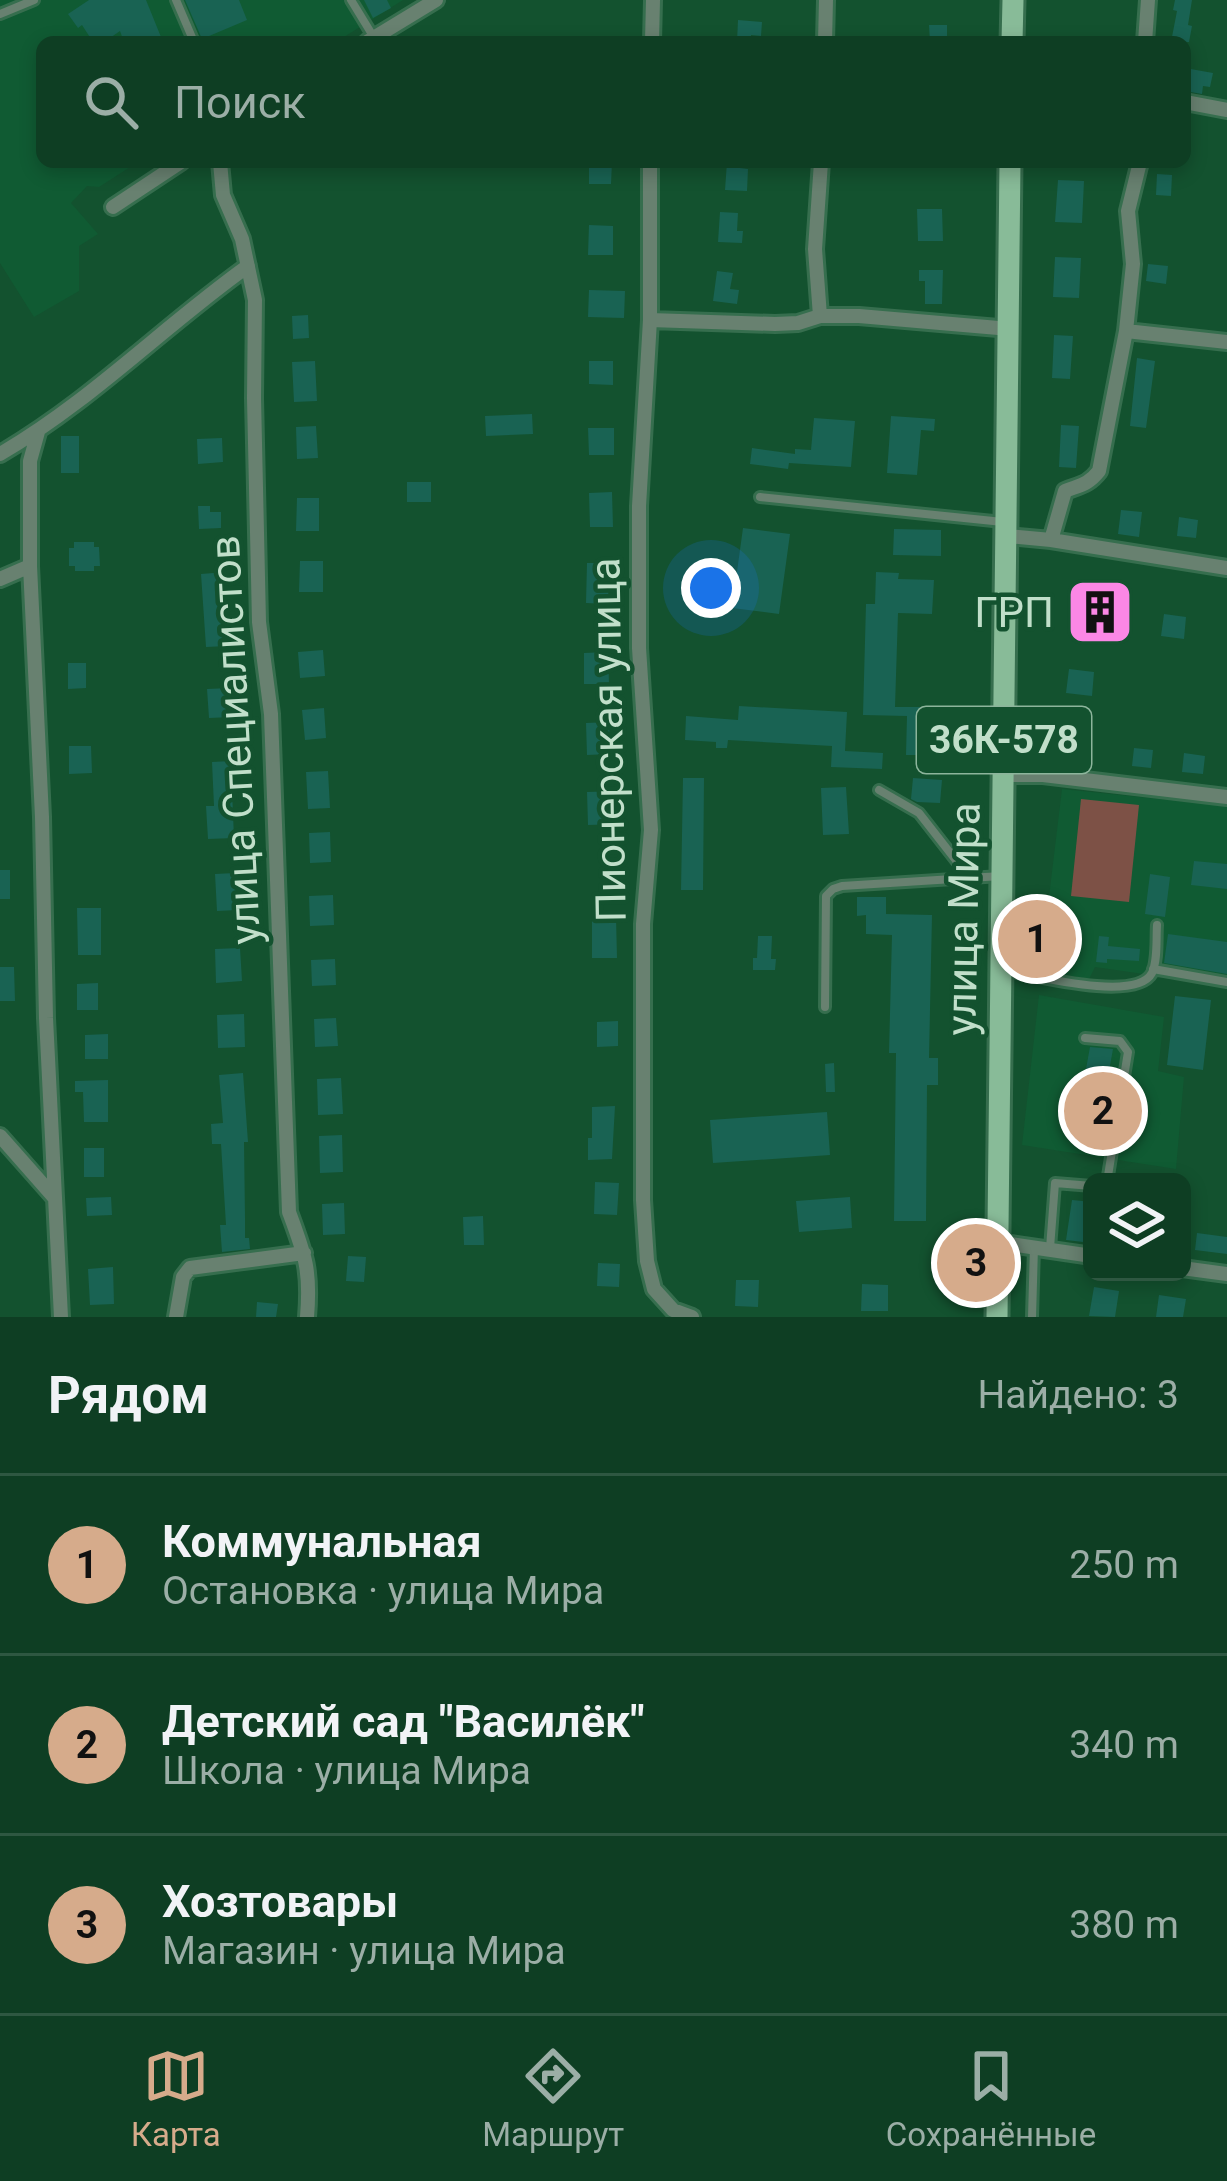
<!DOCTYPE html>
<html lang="ru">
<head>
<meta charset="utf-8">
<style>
	:root { --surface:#0e3e23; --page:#17452b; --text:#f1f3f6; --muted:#9baea6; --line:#2e5741; --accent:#d6ab8b }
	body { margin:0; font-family:Roboto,sans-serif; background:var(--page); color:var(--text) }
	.controls { position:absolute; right:36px; bottom:36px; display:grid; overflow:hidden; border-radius:18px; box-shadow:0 6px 18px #0003 }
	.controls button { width:108px; height:108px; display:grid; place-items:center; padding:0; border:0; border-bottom:3px solid var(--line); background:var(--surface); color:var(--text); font:60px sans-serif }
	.you { position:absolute; left:711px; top:588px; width:42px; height:42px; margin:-30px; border:9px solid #fff; border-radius:50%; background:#1a73e8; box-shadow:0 0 0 18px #1a73e833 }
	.badge { display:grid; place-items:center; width:78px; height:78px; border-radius:50%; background:var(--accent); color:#111; font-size:39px; font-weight:700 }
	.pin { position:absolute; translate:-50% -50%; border:6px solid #fff; box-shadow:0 3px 12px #0006 }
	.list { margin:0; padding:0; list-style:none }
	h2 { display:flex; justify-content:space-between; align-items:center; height:156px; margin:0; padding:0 48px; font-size:51px }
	h2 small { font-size:39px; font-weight:400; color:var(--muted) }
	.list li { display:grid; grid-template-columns:78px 1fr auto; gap:36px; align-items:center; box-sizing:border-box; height:180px; padding:0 48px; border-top:3px solid var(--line) }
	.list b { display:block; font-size:45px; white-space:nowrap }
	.list p { margin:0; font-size:39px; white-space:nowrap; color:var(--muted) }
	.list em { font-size:39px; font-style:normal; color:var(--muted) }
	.icon { flex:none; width:66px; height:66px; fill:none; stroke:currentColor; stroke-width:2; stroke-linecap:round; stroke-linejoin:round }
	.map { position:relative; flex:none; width:1227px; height:1317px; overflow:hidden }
	.search { position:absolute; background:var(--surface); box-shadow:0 6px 18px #0003; left:36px; right:36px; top:36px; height:132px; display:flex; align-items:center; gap:30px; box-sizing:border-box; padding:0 42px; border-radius:18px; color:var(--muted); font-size:45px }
	.sheet { height:696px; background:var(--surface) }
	nav { display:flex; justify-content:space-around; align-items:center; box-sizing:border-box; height:168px; border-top:3px solid var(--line); background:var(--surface); font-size:33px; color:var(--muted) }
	nav a { display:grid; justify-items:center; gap:6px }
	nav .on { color:var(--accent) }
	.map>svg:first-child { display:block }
</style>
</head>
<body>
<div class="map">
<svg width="1227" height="1317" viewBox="0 0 1227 1317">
	<rect width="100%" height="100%" fill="#13522f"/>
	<path fill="#105b33" d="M0,0H403L336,42H42V162H138L99,187L87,186L71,203L98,234L79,246V291L34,317L0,263Z
		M1062,789L1227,806V986L1095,967L1089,979L1040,971Z
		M1039,995L1164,1017L1158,1071L1184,1077L1176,1169L1022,1145Z"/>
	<path fill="#7d5146" d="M1081,799L1139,805L1129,902L1071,896Z"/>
	<path fill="#196353" d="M89,0H146L163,42H124L120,31L104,42H93L82,25L78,28L68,14Z
		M185,0H239L247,20L202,39Z
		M364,0H387L391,8L373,18Z
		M1175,0H1192L1188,25L1192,26L1189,42H1171L1177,11L1173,10Z
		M738,20L762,22L761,36L751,35V42H737Z
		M929,25H947V42H930Z
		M1185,68L1213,73L1210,87L1203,86L1202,94L1185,91Z
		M589,162H612L611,184H589Z
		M727,162H741L740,168L748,169L747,191L725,190Z
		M1157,174L1172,175L1171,196L1156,195Z
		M1058,180L1084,181L1082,223L1055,222Z
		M917,209H942L943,241H918Z
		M720,212L738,213L737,231H743L742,243L718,242Z
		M589,225L613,226V255H588Z
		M1055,257L1081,258L1079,298L1053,297Z
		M1148,264L1168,266L1166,284L1146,281Z
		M919,270H943L942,304H925V281H919Z
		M717,271L733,273L730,289L739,290L737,304L713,301Z
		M589,290L625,291L624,318L588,317Z
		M308,315L309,338L293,339L292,316Z
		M1054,335L1073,336L1070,379L1052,378Z
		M1137,358L1155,361L1146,428L1130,426Z
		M315,361L317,401L294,402L292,362Z
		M589,361H613V385L589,384Z
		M532,414L533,434L486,436L485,416Z
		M891,416L935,419L934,431L921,430L917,475L887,473Z
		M814,418L855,421L851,467L789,463L788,469L750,464L752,448L795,454V449L811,450Z
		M1061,425L1079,426L1076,468L1059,467Z
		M316,426L318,458L297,459L296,427Z
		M588,428H614V455H589Z
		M61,436H79V473H61Z
		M222,438L223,462L198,464L197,439Z
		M407,482H431V502H407Z
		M612,492L613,527H590L589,493Z
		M297,498H319V531H296Z
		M198,506H210V512H221V528L199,529Z
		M1121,510L1142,512L1139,537L1118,534Z
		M1179,517L1198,520L1196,538L1177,536Z
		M743,528L790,534L779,614L732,608Z
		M894,529L941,530V556L893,555Z
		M74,542H94V547H99L100,566H94V571H75V566H69V548H74Z
		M300,561H323V592H299Z
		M587,563H609L608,604L586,603Z
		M226,572L227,646L206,647L201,574Z
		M876,572L899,573L898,579L934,580L932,614L898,613L895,707H930V755H906L907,716L863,715L866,604H875Z
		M1164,614L1186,617L1184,639L1161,636Z
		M323,650L325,676L300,678L298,652Z
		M608,652L609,684H584V653Z
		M68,663H86V688L68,689Z
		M1069,669L1094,672L1092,696L1066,693Z
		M230,688L232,717L209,718L207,689Z
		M739,706L847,712L845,751L883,753L882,769L831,767L832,746L728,740L727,748H716V742L685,740L686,716L738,720Z
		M324,708L326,738L305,740L302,710Z
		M609,722L610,754L587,755L586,723Z
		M1066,731L1088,734L1085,759L1063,756Z
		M69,746H91L92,773L69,774Z
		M1134,748L1153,750L1151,768L1132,766Z
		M1184,753L1205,756L1203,774L1182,772Z
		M231,761L236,790H232L234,838L208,839L206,806H214L212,762Z
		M328,771L330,808L308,809L306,772Z
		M683,778H704L703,890H681Z
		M913,778L942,780L940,803L917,802L911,799Z
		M846,787L849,834L823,835L821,788Z
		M620,791L621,824L588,825L587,792Z
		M330,832L331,862L310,863L309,833Z
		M1194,861L1227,864V889L1191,885Z
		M0,870H10V899H0Z
		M235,873L237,910L217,911L215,874Z
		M1150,874L1170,877L1165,917L1145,914Z
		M333,895L334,925L310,926L309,896Z
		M857,897H886V914L932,915L929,1058H938V1085H927L926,1221H894L896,1053H889L892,935L866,934V915L857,916Z
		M77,908H101V955H78Z
		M616,917L617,958H592V918Z
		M1168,934L1227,942V974L1164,963Z
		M758,936H772L771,959H776L775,970H753V958H757Z
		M1099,936L1109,937L1108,946L1140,949L1139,961L1107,959V963L1096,962Z
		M240,948L242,981L216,983L215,949Z
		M335,959L336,985L312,986L311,960Z
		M0,967H14L15,1001H0Z
		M98,983V1010H77V984Z
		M1175,996L1211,1000L1203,1070L1167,1065Z
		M244,1014L245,1047L218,1048L217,1015Z
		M336,1018L338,1046L315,1047L314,1019Z
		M618,1021V1046L597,1047V1022Z
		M108,1034V1059H85V1035Z
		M1090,1047L1113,1049L1096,1144L1073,1140Z
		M834,1063L835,1092H826L825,1064Z
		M243,1073L248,1142H244L245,1218V1238H249L250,1249L222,1252L220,1225H226L221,1144H212L211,1124L223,1123L219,1075Z
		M341,1078L343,1114L318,1115L317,1079Z
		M108,1080V1122H84L83,1092H75V1081Z
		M615,1106L612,1159L588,1160V1138H592V1107Z
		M827,1112L830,1155L713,1163L710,1120Z
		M342,1135L343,1172L320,1173L319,1136Z
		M84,1148H104V1177H84Z
		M595,1182L619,1183L617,1215L594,1214Z
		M111,1197L112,1215L87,1216L86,1198Z
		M850,1197L852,1228L799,1232L796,1201Z
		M1072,1200L1092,1202V1243L1066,1240Z
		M344,1203L345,1234L323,1235L322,1204Z
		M483,1216L484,1245H464L463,1217Z
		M1197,1233L1227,1237V1254L1195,1250Z
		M348,1256L366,1257L364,1282L346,1281Z
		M598,1263L620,1264L619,1287L597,1286Z
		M113,1267L114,1304L90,1305L88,1269Z
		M736,1280H759L758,1307L735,1306Z
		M862,1284L888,1285V1311H861Z
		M1094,1287L1119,1291L1115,1317L1089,1316Z
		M1159,1295L1186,1299L1183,1317H1156Z
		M257,1302L278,1304L276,1317H256Z"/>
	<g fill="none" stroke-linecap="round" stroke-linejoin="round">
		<defs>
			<path id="service" d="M176,0L194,42
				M351,0L373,36
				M0,14L34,0
				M760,497L1003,522
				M879,790L919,813L969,877
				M1153,969L1227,982
				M1003,970C1032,975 1136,1003 1152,973C1158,960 1156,939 1157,925
				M825,1007L826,896L833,889L842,886L1001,876
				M1085,1038L1120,1041L1128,1052L1107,1182
				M1050,1248L1055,1183L1092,1186
				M1032,1317L1034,1247"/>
			<path id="minor" d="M367,42L436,0
				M652,42L653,0
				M825,42L826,0
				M1145,42L1148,0
				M1185,102L1227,110
				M220,162L223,195L242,239L255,300L254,398L259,622L271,714L289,1212C305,1255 311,1270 307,1317
				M650,162V320L639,506V648L651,830L643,924V1200L647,1261L654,1289L673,1310L692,1317
				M113,207L181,162
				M820,316L815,249L821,162
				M650,320L775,324L798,323L820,316H859L1010,329
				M1126,331L1227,342
				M38,432L30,461V566L42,817L46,1018L61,1317
				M0,454C90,402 164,326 248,266
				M1007,536L1051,540L1227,568
				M1051,540L1065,491C1080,485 1088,485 1099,471L1126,331L1133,264L1128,211L1140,162
				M0,579L30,566
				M1004,775H1043L1227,797
				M0,1136L53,1196
				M997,1242L1092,1256
				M1182,1268L1227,1274
				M176,1317L183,1277L190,1268L304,1253"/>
			<path id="primary" d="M1012,42L1013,0
				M997,1317L1010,162"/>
		</defs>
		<use href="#service" stroke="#366e4e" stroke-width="14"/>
		<use href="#minor" stroke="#366e4e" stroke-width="20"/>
		<use href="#primary" stroke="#366e4e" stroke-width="27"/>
		<use href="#service" stroke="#688170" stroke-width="8"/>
		<use href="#minor" stroke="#688170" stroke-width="14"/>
		<use href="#primary" stroke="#88bb98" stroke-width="21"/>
	</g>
	<defs>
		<symbol id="building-square" viewBox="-11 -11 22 22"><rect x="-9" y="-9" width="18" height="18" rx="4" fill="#fb87e5" stroke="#13522f"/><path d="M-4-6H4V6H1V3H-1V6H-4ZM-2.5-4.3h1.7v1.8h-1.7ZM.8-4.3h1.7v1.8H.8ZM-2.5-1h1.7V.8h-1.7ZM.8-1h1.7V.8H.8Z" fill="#111"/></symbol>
	</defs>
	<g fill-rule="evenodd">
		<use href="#building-square" x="1062" y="574" width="76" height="76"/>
	</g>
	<g text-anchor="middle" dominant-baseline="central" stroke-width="9" stroke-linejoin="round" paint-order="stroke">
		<rect fill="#13522f" stroke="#8db59c" stroke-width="3" x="917" y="707" width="174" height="66" rx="9"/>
		<g font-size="39" font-weight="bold" fill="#c1dfca">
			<text x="1004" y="740">36К-578</text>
		</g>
		<g font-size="42" fill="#c1dfca" stroke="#13522f" text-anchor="end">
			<text x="1054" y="612">ГРП</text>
		</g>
		<g font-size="42" fill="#c1dfca" stroke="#13522f">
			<text transform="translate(235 740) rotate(-93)">улица Специалистов</text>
			<text transform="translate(608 740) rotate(-91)">Пионерская улица</text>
			<text transform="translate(963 919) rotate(-89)">улица Мира</text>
		</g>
	</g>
</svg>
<div class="controls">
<button><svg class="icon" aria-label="layers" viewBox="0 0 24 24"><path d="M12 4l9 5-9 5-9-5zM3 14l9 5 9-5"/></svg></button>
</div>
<div class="you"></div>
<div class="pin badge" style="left:1037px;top:939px">1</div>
<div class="pin badge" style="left:1103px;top:1111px">2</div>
<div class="pin badge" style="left:976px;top:1263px">3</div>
<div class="search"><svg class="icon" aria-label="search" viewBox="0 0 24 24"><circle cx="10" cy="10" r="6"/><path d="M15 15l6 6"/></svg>Поиск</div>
</div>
<section class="sheet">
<h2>Рядом<small>Найдено: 3</small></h2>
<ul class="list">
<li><span class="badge">1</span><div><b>Коммунальная</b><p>Остановка · улица Мира</p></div><em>250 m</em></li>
<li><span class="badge">2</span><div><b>Детский сад &quot;Василёк&quot;</b><p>Школа · улица Мира</p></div><em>340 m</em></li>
<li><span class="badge">3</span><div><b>Хозтовары</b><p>Магазин · улица Мира</p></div><em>380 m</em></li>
</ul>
</section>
<nav>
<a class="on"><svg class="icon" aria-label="map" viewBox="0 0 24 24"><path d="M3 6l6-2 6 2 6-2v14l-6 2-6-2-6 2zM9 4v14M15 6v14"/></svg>Карта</a>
<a><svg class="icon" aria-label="directions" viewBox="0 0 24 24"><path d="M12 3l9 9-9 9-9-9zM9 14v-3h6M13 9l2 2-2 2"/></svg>Маршрут</a>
<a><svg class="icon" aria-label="saved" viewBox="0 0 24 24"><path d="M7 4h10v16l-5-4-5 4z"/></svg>Сохранённые</a>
</nav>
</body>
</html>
